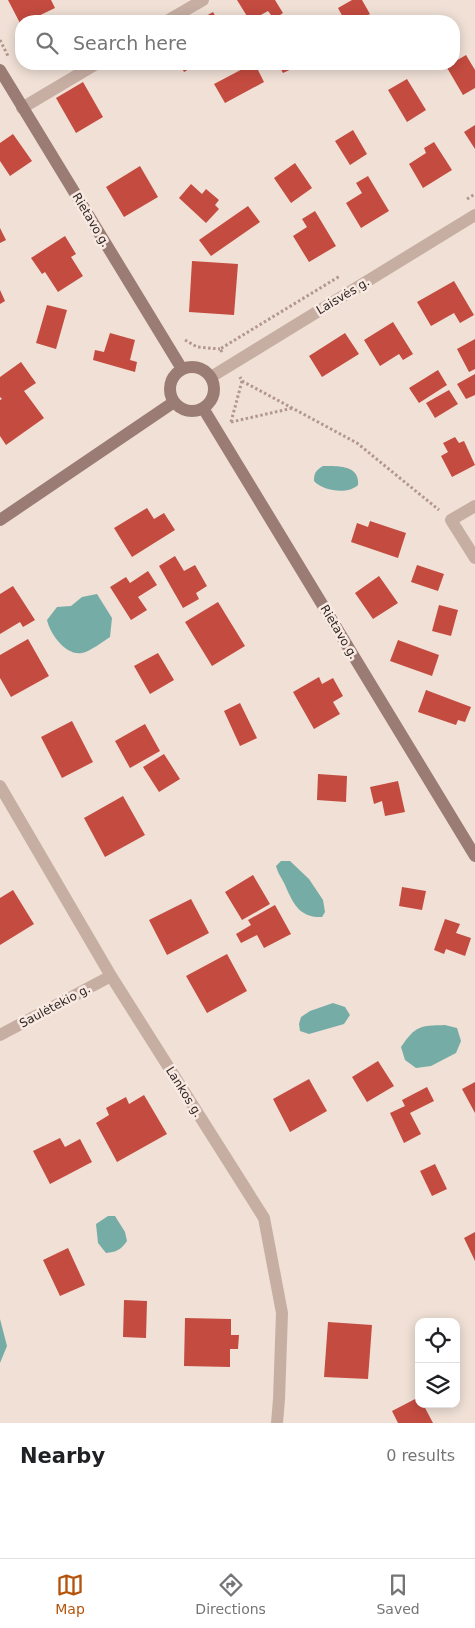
<!DOCTYPE html>
<html lang="en">
<head>
<meta charset="utf-8">
<style>
	:root { --surface:#fff; --page:#f2f2f2; --text:#202124; --muted:#757577; --line:#e0e0e0; --accent:#b45309 }
	body { margin:0; font-family:"DejaVu Sans",sans-serif; background:var(--page); color:var(--text) }
	.controls { position:absolute; right:15px; bottom:15px; display:grid; overflow:hidden; border-radius:10px; box-shadow:0 2px 12px #0003 }
	.controls button { width:45px; height:45px; display:grid; place-items:center; padding:0; border:0; border-bottom:1px solid var(--line); background:var(--surface); color:var(--text); font:25px sans-serif }
	.list { margin:0; padding:0; list-style:none }
	h2 { display:flex; justify-content:space-between; align-items:center; height:65px; margin:0; padding:0 20px; font-size:21px }
	h2 small { font-size:16px; font-weight:400; color:var(--muted) }
	.icon { flex:none; width:28px; height:28px; fill:none; stroke:currentColor; stroke-width:2; stroke-linecap:round; stroke-linejoin:round }
	.map { position:relative; flex:none; width:475px; height:1423px; overflow:hidden }
	.search { position:absolute; background:var(--surface); box-shadow:0 2px 12px #0003; left:15px; right:15px; top:15px; height:55px; display:flex; align-items:center; gap:12px; box-sizing:border-box; padding:0 18px; border-radius:20px; color:var(--muted); font-size:19px }
	.sheet { height:135px; background:var(--surface) }
	nav { display:flex; justify-content:space-around; align-items:center; box-sizing:border-box; height:70px; border-top:1px solid var(--line); background:var(--surface); font-size:14px; color:var(--muted) }
	nav a { display:grid; justify-items:center; gap:2px }
	nav .on { color:var(--accent) }
	.map>svg:first-child { display:block }
</style>
</head>
<body>
<div class="map">
<svg width="475" height="1423" viewBox="0 0 475 1423">
	<rect width="100%" height="100%" fill="#f0e0d6"/>
	<path fill="#76aca6" d="M323,466C338,466 360,465 358,485C348,495 323,491 314,481C314,473 316,470 323,466Z
		M97,594L112,618L110,637C104,641 89,652 82,653C66,656 50,634 47,620L57,607L71,606L82,597Z
		M281,861H290L309,879L323,900L325,912L322,917C299,918 293,903 285,885C282,878 278,874 276,866Z
		M333,1003L345,1007L350,1015L344,1024L309,1034L300,1031L299,1024L301,1017L310,1011Z
		M445,1025L457,1028L461,1041L456,1053L431,1066L416,1068L405,1060L401,1047C416,1025 420,1026 445,1025Z
		M108,1216H115L125,1232L127,1241C121,1250 116,1252 106,1253L98,1243L96,1224Z
		M0,1319L7,1346L0,1363Z"/>
	<path fill="#c44b40" d="M8,0H51L55,8L28,21H21V25Z
		M237,0H275L283,13L274,19L268,11L250,21Z
		M352,0H362L370,14L357,21H345L338,8Z
		M213,12L218,21H197Z
		M466,55L475,70V88L463,95L446,66L454,64V62Z
		M180,64H198L184,72Z
		M252,64H255L264,82L225,103L214,84Z
		M278,64H302L283,73Z
		M407,79L426,110L407,122L388,90Z
		M83,82L103,117L76,133L56,98Z
		M475,125V149L464,132Z
		M353,130L367,154L350,165L335,141Z
		M13,134L32,161L10,176L0,161V143Z
		M434,142L452,170L423,188L409,164L426,153L424,148Z
		M295,163L312,188L291,203L274,178Z
		M140,166L158,197L124,217L106,187Z
		M368,176L389,211L361,228L346,203L362,193L356,183Z
		M191,184L202,194L206,189L219,200L215,205L219,209L206,223L179,198Z
		M248,206L260,222L211,256L199,240Z
		M315,211L336,246L309,262L293,236L307,227L302,219Z
		M0,228L6,240L0,243Z
		M65,236L76,254L71,257L83,276L58,292L45,272L42,274L31,258Z
		M192,261L238,264L234,315L189,312Z
		M454,281L474,315L460,323L454,313L431,326L417,302Z
		M0,290L5,301L0,304Z
		M47,305L67,310L56,349L36,343Z
		M393,322L413,354L403,360L399,354L380,366L364,340Z
		M110,333L135,340L130,360L137,362L135,372L93,360L95,350L104,352Z
		M345,333L359,354L322,377L309,356Z
		M475,339V369L469,372L457,349Z
		M21,362L36,383L24,391L44,418L6,445L0,436V400L2,399L0,397V377Z
		M438,370L447,385L419,403L409,388Z
		M475,374V395L466,399L457,384Z
		M449,390L458,404L435,418L426,403Z
		M455,437L459,443L464,441L475,465L452,477L441,456L448,452L443,443Z
		M147,508L154,519L164,513L175,530L132,557L114,528Z
		M370,521L406,533L398,558L351,542L357,523L368,527Z
		M175,556L184,571L195,565L207,586L196,593L199,599L183,608L159,566Z
		M417,565L444,574L438,591L411,582Z
		M148,571L157,585L138,597L147,610L131,620L110,587L126,577L130,583Z
		M379,576L398,603L373,619L355,593Z
		M13,586L35,620L23,627L20,622L0,634V594Z
		M218,602L245,646L212,666L185,622Z
		M439,605L458,610L451,636L432,631Z
		M28,639L49,676L11,697L0,678V655Z
		M398,640L439,655L432,676L390,661Z
		M158,653L174,680L150,694L134,666Z
		M319,677L322,684L333,678L343,696L333,702L340,714L314,729L293,692Z
		M426,690L471,707L465,722L458,720L456,725L418,712Z
		M240,703L257,738L240,746L224,711Z
		M72,721L93,762L62,778L41,737Z
		M145,724L160,751L130,768L115,741Z
		M164,754L180,779L159,792L143,767Z
		M318,774L347,776L346,802L317,800Z
		M398,781L405,812L385,816L382,801L374,804L370,787Z
		M123,796L145,835L105,857L84,818Z
		M253,875L270,904L242,920L225,892Z
		M402,887L426,891L422,910L399,906Z
		M13,890L34,924L0,945V898Z
		M191,899L209,933L167,955L149,920Z
		M275,905L291,934L264,948L257,935L241,943L236,934L251,925L248,920Z
		M445,919L460,924L456,933L471,938L465,956L446,949L444,954L434,950Z
		M227,954L247,991L207,1013L186,976Z
		M378,1061L394,1086L367,1102L352,1077Z
		M309,1079L327,1111L290,1132L273,1099Z
		M475,1082V1113L462,1089Z
		M427,1087L434,1101L410,1113L421,1134L404,1143L390,1113L405,1106L402,1100Z
		M144,1095L167,1134L117,1162L96,1123L109,1115L106,1108L126,1097L129,1104Z
		M60,1138L65,1147L80,1139L92,1162L50,1184L33,1151Z
		M435,1164L447,1189L432,1196L420,1171Z
		M475,1232V1261L464,1238Z
		M68,1248L85,1285L60,1296L43,1260Z
		M124,1300L147,1301L146,1338L123,1337Z
		M185,1318L231,1319V1335H239L238,1349H230V1367L184,1366Z
		M328,1322L372,1325L368,1379L324,1377Z
		M419,1397V1404H423L433,1423H398L392,1411Z"/>
	<g fill="none" stroke-linecap="round" stroke-linejoin="round">
		<path stroke="#b3978d" stroke-width="3" stroke-dasharray="2.5 2.5" stroke-linecap="butt" d="M0,40L8,56
			M467,199L475,194
			M185,340L197,347L220,349
			M222,352L220,349L340,276
			M242,381L357,443L439,510
			M231,422L242,381L240,377
			M231,422L293,408"/>
		<path stroke="#c7aea3" stroke-width="12" d="M167,21L203,0
			M22,108L96,64
			M211,377L475,215
			M475,506L451,520L475,558
			M0,786L111,976L264,1218L282,1313L279,1399L277,1423
			M0,1035L111,976"/>
		<path stroke="#9a7c74" stroke-width="12" d="M0,70L182,369
			M170 389a22 22 0 1 1 44 0a22 22 0 1 1-44 0Z
			M203,408L475,856
			M0,520L174,402"/>
	</g>
	<g text-anchor="middle" dominant-baseline="central" stroke-width="5" stroke-linejoin="round" paint-order="stroke">
		<g font-size="12" fill="#322725" stroke="#f8eae2">
			<text transform="translate(91 220) rotate(59)">Rietavo g.</text>
			<text transform="translate(343 296) rotate(-31)">Laisvės g.</text>
			<text transform="translate(339 632) rotate(59)">Rietavo g.</text>
			<text transform="translate(55 1006) rotate(-28)">Saulėtekio g.</text>
			<text transform="translate(184 1092) rotate(58)">Lankos g.</text>
		</g>
	</g>
</svg>
<div class="controls">
<button><svg class="icon" aria-label="locate" viewBox="0 0 24 24"><circle cx="12" cy="12" r="6"/><path d="M12 2v4M12 18v4M2 12h4M18 12h4"/></svg></button>
<button><svg class="icon" aria-label="layers" viewBox="0 0 24 24"><path d="M12 4l9 5-9 5-9-5zM3 14l9 5 9-5"/></svg></button>
</div>
<div class="search"><svg class="icon" aria-label="search" viewBox="0 0 24 24"><circle cx="10" cy="10" r="6"/><path d="M15 15l6 6"/></svg>Search here</div>
</div>
<section class="sheet">
<h2>Nearby<small>0 results</small></h2>
<ul class="list">
</ul>
</section>
<nav>
<a class="on"><svg class="icon" aria-label="map" viewBox="0 0 24 24"><path d="M3 6l6-2 6 2 6-2v14l-6 2-6-2-6 2zM9 4v14M15 6v14"/></svg>Map</a>
<a><svg class="icon" aria-label="directions" viewBox="0 0 24 24"><path d="M12 3l9 9-9 9-9-9zM9 14v-3h6M13 9l2 2-2 2"/></svg>Directions</a>
<a><svg class="icon" aria-label="saved" viewBox="0 0 24 24"><path d="M7 4h10v16l-5-4-5 4z"/></svg>Saved</a>
</nav>
</body>
</html>
